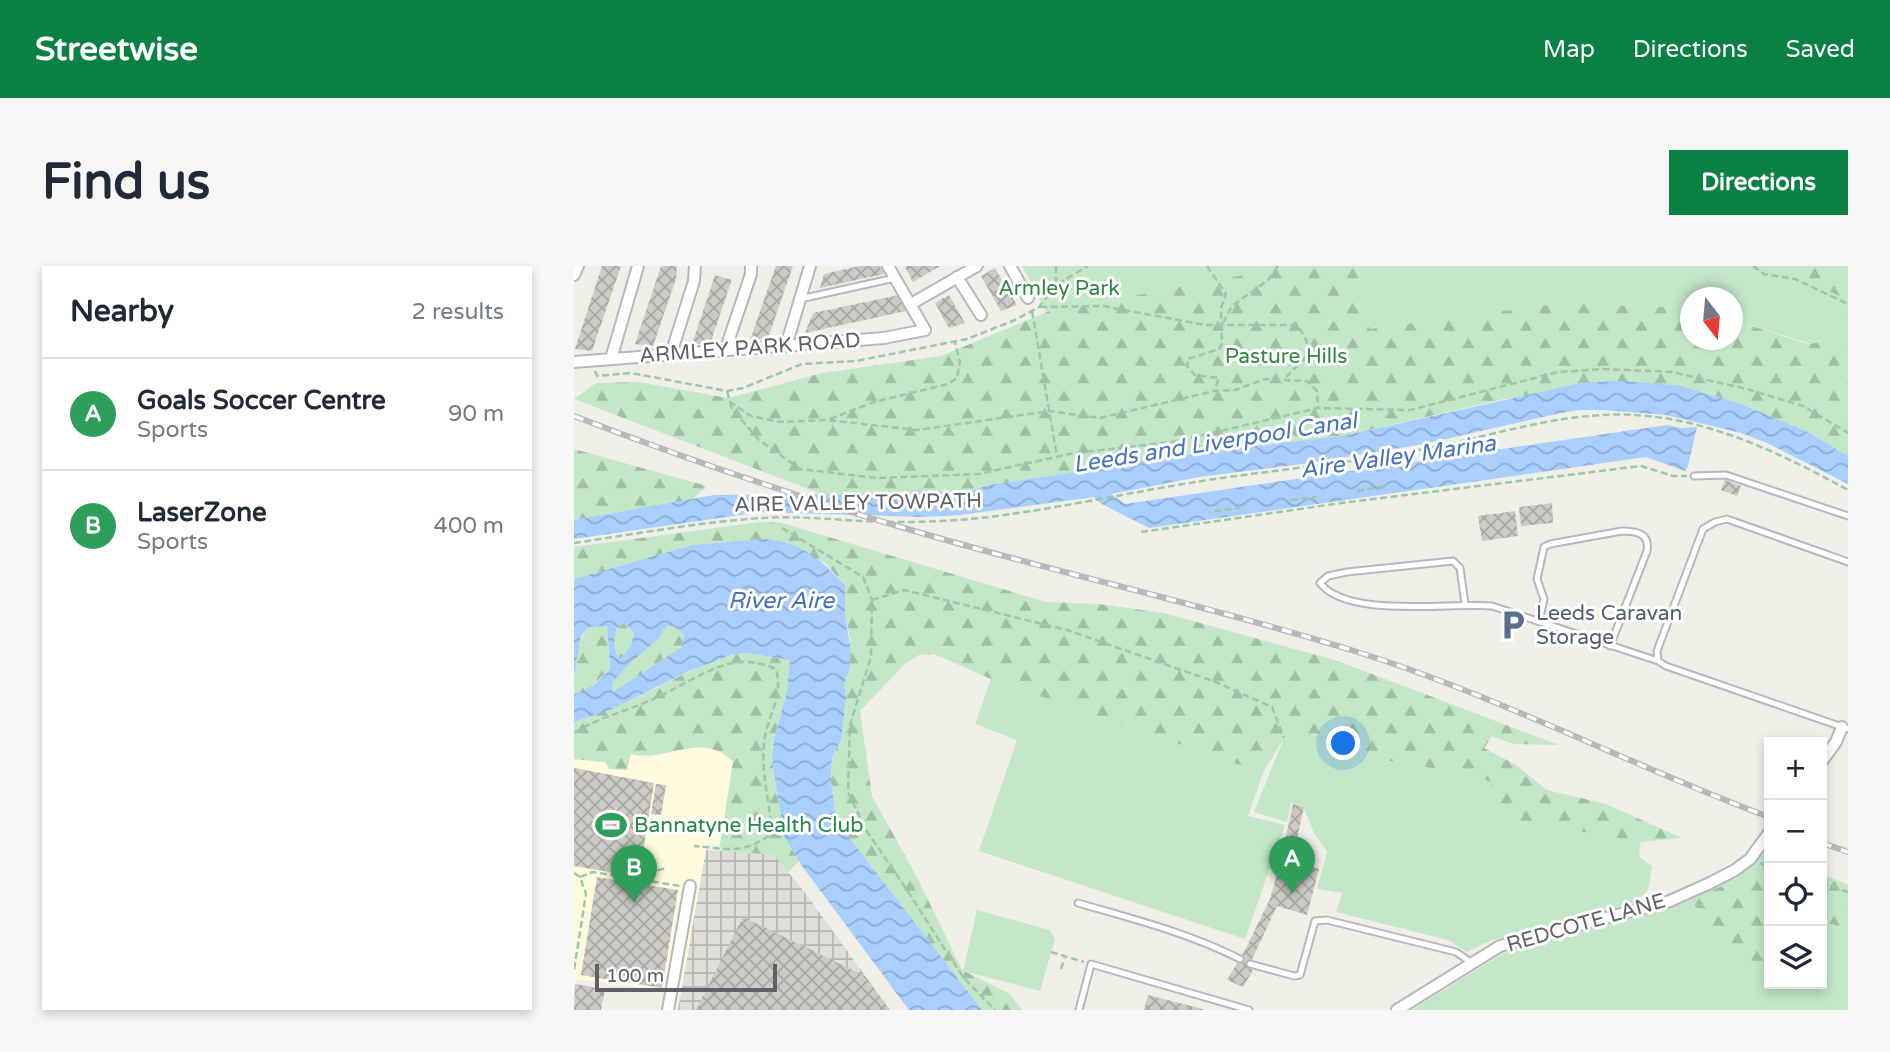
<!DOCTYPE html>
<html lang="en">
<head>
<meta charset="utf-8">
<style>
	:root { --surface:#fff; --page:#f6f6f7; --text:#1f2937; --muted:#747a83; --line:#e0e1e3; --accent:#0b8043 }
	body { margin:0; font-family:"Varela Round",sans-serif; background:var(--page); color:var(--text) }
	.controls { position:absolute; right:21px; bottom:21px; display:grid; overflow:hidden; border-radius:0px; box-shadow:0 4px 10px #0003 }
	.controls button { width:63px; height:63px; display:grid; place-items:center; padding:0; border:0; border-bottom:2px solid var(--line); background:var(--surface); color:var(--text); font:35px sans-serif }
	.compass { position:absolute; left:1106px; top:21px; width:63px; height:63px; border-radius:50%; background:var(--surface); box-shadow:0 4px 10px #0003; rotate:164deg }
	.scale { position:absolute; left:21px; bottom:18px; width:182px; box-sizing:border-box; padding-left:7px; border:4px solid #5e6167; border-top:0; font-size:19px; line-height:24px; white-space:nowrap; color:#5e6167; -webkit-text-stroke:5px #fff; paint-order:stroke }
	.you { position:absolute; left:770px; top:478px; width:24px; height:24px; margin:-18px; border:5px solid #fff; border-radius:50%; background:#1a73e8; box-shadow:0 0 0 10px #1a73e833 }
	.badge { display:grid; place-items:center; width:46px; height:46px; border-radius:50%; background:var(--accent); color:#fff; font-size:23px; font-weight:700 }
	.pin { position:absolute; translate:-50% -58px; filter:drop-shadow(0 2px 4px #0008) }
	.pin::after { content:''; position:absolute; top:37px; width:24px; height:21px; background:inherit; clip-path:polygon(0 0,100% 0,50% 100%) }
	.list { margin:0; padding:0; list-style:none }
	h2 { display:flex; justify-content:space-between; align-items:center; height:91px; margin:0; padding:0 28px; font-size:30px }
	h2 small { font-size:23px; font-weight:400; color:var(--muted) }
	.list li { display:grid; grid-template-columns:46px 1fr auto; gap:21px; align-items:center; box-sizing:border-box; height:112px; padding:0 28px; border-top:2px solid var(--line) }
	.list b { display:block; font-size:26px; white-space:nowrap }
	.list p { margin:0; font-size:23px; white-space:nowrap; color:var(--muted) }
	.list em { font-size:23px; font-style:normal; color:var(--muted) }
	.icon { flex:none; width:38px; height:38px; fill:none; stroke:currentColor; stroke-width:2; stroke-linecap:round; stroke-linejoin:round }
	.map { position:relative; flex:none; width:1274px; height:744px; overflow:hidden; border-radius:0px }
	header { display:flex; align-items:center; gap:42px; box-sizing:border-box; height:98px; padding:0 35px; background:var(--accent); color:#fff }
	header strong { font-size:33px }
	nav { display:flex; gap:38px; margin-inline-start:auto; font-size:24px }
	.intro { display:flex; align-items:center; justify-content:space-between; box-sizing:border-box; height:168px; padding:0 42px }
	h1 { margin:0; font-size:49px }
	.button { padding:18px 32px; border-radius:0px; background:var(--accent); color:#fff; font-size:24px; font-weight:700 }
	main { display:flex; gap:42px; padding:0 42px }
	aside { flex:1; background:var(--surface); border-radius:0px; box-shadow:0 4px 10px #0003 }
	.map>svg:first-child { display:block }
</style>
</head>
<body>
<header>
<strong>Streetwise</strong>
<nav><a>Map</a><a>Directions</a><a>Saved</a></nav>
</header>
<div class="intro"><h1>Find us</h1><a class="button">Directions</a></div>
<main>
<aside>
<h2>Nearby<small>2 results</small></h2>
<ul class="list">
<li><span class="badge" style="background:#2e9e5b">A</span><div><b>Goals Soccer Centre</b><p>Sports</p></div><em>90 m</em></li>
<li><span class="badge" style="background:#2e9e5b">B</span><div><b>LaserZone</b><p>Sports</p></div><em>400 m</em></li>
</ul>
</aside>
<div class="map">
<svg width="1274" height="744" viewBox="0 0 1274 744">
	<defs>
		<pattern id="industrial-grid" width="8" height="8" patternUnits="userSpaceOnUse" patternTransform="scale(1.75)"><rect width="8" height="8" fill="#dfded9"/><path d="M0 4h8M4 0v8" fill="none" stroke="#b8b7b4"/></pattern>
		<pattern id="forest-firs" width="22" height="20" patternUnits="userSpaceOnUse" patternTransform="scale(1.75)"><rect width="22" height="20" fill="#c4e7c8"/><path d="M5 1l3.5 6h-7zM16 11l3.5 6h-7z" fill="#a2bfa6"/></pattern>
		<pattern id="water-waves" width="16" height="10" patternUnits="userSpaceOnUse" patternTransform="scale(1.75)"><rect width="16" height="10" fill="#a9cffe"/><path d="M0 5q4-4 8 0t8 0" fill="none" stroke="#8dabd1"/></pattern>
		<pattern id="building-cross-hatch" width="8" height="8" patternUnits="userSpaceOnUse" patternTransform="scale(1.75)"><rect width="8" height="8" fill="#cbcac3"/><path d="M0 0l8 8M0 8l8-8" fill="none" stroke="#a8a7a2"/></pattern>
	</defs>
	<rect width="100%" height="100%" fill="#f0efe7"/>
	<path fill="#fefade" d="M121,480L136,482L152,488L159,496L146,579L133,578L107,727L2,713L0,721V494L31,496L52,504L57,488L72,492Z"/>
	<path fill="url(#industrial-grid)" d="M132,584L200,589L229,624L316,744H104Z"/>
	<path fill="#c4e7c8" d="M448,0H718L473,46Z
		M786,0H1274V89L1159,54L1158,32H1116V42L989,37L795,63Z
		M417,413L689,507L674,550L711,559L671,673L405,585L443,474L401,458Z
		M710,472L785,490L894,508L1068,561L1065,591L1078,600L1074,624L1062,637L918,674L893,686L874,674L762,646L768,627L743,623L753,586L740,567L729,540L717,537L713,556L680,546Z
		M1193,584L1195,585V718H1248V608L1274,619V744H837L930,687L1098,641L1177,602Z
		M403,644L476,664L481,673L466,725L389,705Z"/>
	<path fill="url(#forest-firs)" d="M718,0H786L795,63L989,37L1116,42V74H1158L1159,54L1234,78L1263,75L1272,64L1269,45L1274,46V190L1234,166L1167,138L1104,119L1077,118L930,133L773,169L639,185L415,219L393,226L338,225V231L247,228L0,133L22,117L65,116L154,132L248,107L367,90L473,46Z
		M1228,0H1266L1262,13L1274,24V34L1222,10Z
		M0,183L133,220L118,234L0,254Z
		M186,256L208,257L472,336L525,338L590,347L761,394L985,479L939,478L918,470L910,482L942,499L973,524L1032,538L1108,572L1067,576L938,553L921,537L918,516L894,508L785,490L710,472L689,507L417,413L360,388L345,389L331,398L286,445L298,530L344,613L388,704L436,728L448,744H408L278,575L267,560L261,545L257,516L258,491L267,474L272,432L270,418L275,404L276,373L271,347V319L251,297L191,273L118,279L0,313V281Z
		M49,357L55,361L60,368L57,379L46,394C39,382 36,366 49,357Z
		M27,359L33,360L36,403L13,424L0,428C0,405 0,379 15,361Z
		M99,360L110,368L108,381L39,427L38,417L53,400L86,371L90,361Z
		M172,387L216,394L213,425L200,474L198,493L210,570L225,595L214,606L200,589L147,585L146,579L159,496C130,464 92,496 57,488L53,504L35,503L31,496L0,493V456C29,446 58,434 86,420C113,407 141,390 172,387Z
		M1193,584L1195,585V669L1188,681L1195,701L1191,710L1162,690L1131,676L1128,665L1135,652L1113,633C1149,622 1168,613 1193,584Z
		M1248,608L1274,619V663L1248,655Z"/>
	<path fill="url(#water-waves)" fill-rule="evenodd" d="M1045,115L1104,119L1167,138L1234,166L1274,190V218L1193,177L1167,167L1092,149L1029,144H1004L982,148L850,178L736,197L625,211L537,228L551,238L1093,159L1107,162L1123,161L1114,200L1111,205L1072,191L575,262L526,237L520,231L386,249L349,251L187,246L0,273V254L140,229L247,228L337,231L338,224L393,226L415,219L639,185L773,169L1007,117Z
		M191,273C228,276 247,294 271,319V347L277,387L275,404L270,418L272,432L267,474L258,491L257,516L261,546L267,560L278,575L408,744H335L228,600L210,570L198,493L200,474L213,425L216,394L172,387L157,389L115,405L38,443L0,456V428C16,424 25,415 36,403L33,360L15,361L7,370L0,411V313L118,279ZM49,357L55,361L60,368L57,379L46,394C39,383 39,374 43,362ZM99,360L110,368L108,381L39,426L38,417L53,400L86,371L90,361Z"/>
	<path fill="url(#building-cross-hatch)" d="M28,0H47L18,85L1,83Z
		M87,0H103L102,13L79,80L61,78Z
		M202,0H219L194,72L176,74Z
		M285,0H306L310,8L246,22L250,8Z
		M333,0H366L339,16L331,1Z
		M421,2L443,39L427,45L407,10Z
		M141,9L158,14L154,25L136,78H118Z
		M325,29L332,45L231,67L239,47Z
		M375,29L391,57L375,62L361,37Z
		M1151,214L1167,220L1163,230L1147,224Z
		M978,237L979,257L947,260L945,241Z
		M941,245L944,270L908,275L904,250Z
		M0,502L80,517L65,611L0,600Z
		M82,518L92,519L87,549L77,548Z
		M719,538L730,541L722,577L736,580L740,587L736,600L745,603L733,649L703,640L674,702L679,704L669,721L653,714L671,684L696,633L706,598Z
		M23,611L104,624L88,722L7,709Z
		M169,651L291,710L316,744H122Z
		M1,718L31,723L27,744H0Z
		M574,729L629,743V744H570Z"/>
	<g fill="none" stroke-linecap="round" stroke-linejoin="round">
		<defs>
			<path id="lane" d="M226,33L321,12
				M1120,210L1152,209L1274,250
				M1274,296L1153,253L1141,256L1129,263L1083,385L1084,395L1092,400L1274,463
				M891,338L886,302L879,295L773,306L754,310L746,317C774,353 876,336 918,340L1084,395
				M965,356L970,333L963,313L970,281L976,278L1048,265C1062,265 1076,267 1073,285L1036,380
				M504,637C559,653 615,667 666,693
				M676,698L720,710L726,709L741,655L753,654L882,686L898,697
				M505,744L517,698L675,744"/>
			<path id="street" d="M436,0L454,32
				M0,9L4,0
				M383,11L407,49
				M337,38L403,0
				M212,80L236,0
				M151,85L177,8V0
				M97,88L120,15L121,0
				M37,93L64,0
				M0,96L310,72L351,64L314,0
				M1248,495L1262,476L1268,461
				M94,744L116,620
				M823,744L926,680L1096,635L1136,617L1161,604L1176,593L1195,567"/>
		</defs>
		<use href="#lane" stroke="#b7b8bd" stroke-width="9"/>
		<use href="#street" stroke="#b7b8bd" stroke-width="14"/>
		<path stroke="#9dc8ae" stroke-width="2.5" stroke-dasharray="7 3.5" stroke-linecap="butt" d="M482,0V19L514,0
			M633,0L652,28L647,42L648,78L645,83L614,93L613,100L621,109L645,112L640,125
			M1179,0L1190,8L1221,13L1274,38
			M466,41L529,40L631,59H723C744,88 732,90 710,113
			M458,45L483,190
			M649,57L658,40L694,14L704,0
			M21,105L23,110L57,107L153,125L169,122L228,98L282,95L393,73L441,54L465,41L482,19
			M153,125L156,136L177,150L206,156L253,154L343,164L475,145L526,152L640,125L661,124L691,113L733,115L743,125L744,142
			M156,136L158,143L185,174L226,203L303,212L405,208L495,188L604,175L744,142L836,144L984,106L1030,103L1098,106L1173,123L1229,140L1274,167
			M256,153L300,136L374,118L383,112L386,96L381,77
			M783,225L811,220
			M717,234L743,231
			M640,245L666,242
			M208,262L289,311L298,334L297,391L276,459L274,526L292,564L331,621L372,685L390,712L421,744
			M567,266L767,237L1067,200L1099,210H1113
			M0,277C62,268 125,256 188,252C236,249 283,257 331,256C359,256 388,254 416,251C494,241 570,223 648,212C717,202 786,196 855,182C923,169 989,145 1060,149C1137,153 1208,188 1274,224
			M298,334L330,324L493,364L639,415L698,441L710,472
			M0,467C23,452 50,446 75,435C100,425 139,398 165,396C177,395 191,398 202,403C210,434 192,450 190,478C187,508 196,537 198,567C171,589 153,583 120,580
			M1186,597L1195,600
			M0,607L6,611L12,628L0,704
			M6,611L19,606L106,620
			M69,615L71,607L93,602
			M1248,617L1274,626
			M477,686L510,696
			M487,703L491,690"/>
		<use href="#lane" stroke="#fff" stroke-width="5"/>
		<use href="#street" stroke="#fff" stroke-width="10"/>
		<defs>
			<path id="rail" d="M0,150C110,192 223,231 337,264C483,307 632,339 777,384C921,428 1055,499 1195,551
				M1248,577L1274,586"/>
		</defs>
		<use href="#rail" stroke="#b7b8b8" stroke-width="6"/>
		<use href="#rail" stroke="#fff" stroke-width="3.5" stroke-dasharray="10" stroke-linecap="butt"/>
	</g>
	<defs>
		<symbol id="parking-bare" viewBox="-9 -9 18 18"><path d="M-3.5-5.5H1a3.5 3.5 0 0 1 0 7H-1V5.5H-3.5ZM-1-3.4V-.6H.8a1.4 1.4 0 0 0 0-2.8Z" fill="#5c6f8a" stroke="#fff" stroke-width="2.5" paint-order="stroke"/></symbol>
		<symbol id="stadium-bare" viewBox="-9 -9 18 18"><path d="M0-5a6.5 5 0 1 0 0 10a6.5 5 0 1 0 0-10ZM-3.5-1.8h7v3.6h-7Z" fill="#2e9e5b" stroke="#fff" stroke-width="2.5" paint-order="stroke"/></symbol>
	</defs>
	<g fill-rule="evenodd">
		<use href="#parking-bare" x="917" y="337" width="44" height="44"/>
		<use href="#stadium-bare" x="15" y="537" width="44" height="44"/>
	</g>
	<g text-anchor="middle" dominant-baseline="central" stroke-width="6" stroke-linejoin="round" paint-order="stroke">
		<g font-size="21" fill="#368643" stroke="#fff">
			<text x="485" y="22">Armley Park</text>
			<text x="712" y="90">Pasture Hills</text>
		</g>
		<g font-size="21" fill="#5e6167" stroke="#fff">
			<text transform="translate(176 82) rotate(-4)">ARMLEY PARK ROAD</text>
			<text transform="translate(284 237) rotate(-1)">AIRE VALLEY TOWPATH</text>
			<text transform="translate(1012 657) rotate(-16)">REDCOTE LANE</text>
		</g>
		<g font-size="21" fill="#4e5e75" stroke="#fff" text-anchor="start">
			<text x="962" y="347">Leeds Caravan<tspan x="962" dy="24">Storage</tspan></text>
		</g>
		<g font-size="21" fill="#27864d" stroke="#fff" text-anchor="start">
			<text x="60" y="559">Bannatyne Health Club</text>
		</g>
		<g font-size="23" font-style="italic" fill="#4672bb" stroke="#fff">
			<text transform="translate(641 177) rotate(-9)">Leeds and Liverpool Canal</text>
			<text transform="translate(824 191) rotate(-8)">Aire Valley Marina</text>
			<text x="207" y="335">River Aire</text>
		</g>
	</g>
</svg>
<div class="controls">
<button>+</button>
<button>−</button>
<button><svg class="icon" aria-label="locate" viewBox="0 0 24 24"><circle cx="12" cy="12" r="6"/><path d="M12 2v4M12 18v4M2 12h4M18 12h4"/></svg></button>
<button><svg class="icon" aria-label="layers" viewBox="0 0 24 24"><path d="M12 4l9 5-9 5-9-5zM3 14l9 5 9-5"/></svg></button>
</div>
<svg class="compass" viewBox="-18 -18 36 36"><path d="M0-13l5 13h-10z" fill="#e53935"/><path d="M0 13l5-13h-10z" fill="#747a83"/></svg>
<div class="scale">100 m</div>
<div class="you"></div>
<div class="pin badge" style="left:718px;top:628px;background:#2e9e5b">A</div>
<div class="pin badge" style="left:60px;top:637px;background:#2e9e5b">B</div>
</div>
</main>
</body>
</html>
